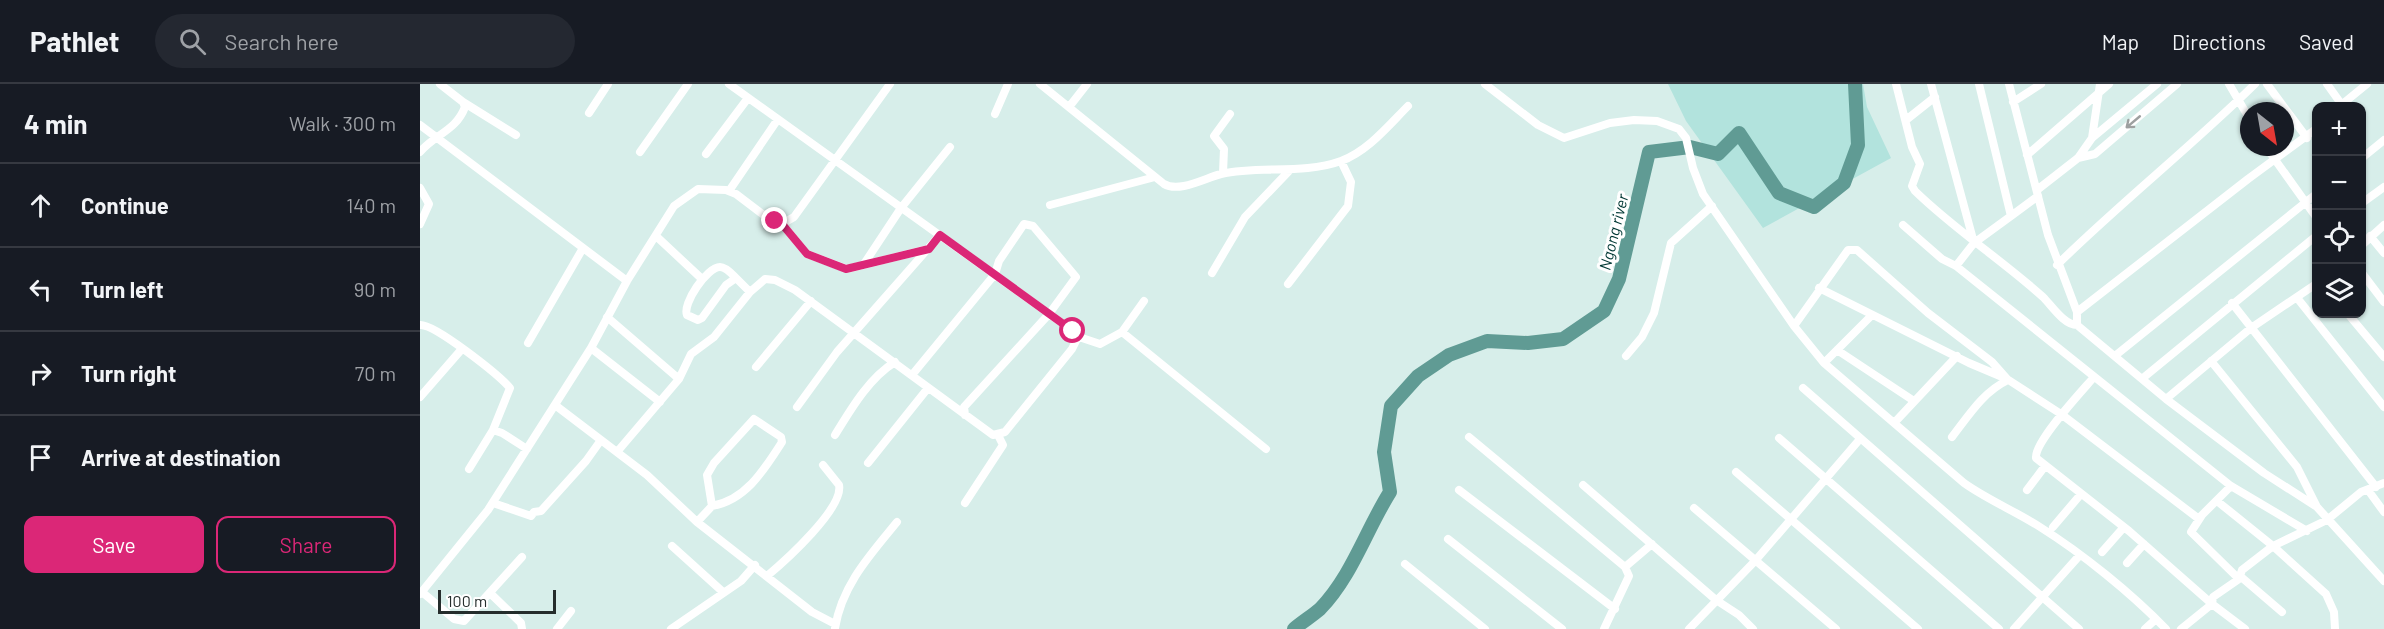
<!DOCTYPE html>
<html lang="en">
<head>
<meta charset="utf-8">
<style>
	:root { --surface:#171b24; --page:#242831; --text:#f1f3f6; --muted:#9ea1a6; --line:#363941; --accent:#db2777 }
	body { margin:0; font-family:Barlow,sans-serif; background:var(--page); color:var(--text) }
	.controls { position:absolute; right:18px; top:18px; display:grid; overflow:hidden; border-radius:12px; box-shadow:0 2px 4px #0004 }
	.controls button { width:54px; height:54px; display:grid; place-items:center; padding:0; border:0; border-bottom:2px solid var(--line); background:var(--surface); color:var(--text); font:30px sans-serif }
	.compass { position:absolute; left:1820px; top:18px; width:54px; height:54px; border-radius:50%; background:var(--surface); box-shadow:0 2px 4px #0004; rotate:149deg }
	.scale { position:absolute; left:18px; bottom:15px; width:118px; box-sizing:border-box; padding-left:6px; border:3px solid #252d2c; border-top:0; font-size:16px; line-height:21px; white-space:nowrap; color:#252d2c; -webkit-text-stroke:4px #fff; paint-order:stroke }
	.stop { position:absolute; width:18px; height:18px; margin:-14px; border:4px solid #db2777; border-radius:50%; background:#fff }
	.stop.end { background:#db2777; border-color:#fff; box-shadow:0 2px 6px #0008 }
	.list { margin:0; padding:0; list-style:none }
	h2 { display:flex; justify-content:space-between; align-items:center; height:78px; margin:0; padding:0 24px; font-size:26px }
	h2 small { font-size:20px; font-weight:400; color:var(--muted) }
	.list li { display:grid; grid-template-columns:39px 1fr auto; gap:18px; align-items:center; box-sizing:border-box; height:84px; padding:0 24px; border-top:2px solid var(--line) }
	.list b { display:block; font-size:22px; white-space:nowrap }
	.list em { font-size:20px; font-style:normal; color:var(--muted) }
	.actions { display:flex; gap:12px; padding:18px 24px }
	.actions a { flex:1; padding:14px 0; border:2px solid var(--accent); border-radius:12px; text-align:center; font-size:21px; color:var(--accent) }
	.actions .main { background:var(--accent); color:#fff }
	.icon { flex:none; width:33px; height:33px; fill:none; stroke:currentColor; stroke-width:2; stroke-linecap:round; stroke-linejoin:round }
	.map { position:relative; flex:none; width:1964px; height:545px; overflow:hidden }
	header { display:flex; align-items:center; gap:36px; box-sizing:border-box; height:84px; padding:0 30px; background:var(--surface); border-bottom:2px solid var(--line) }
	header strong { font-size:28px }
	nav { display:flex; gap:33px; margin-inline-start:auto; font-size:21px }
	.search { width:420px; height:54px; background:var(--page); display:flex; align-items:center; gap:15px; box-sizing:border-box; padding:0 21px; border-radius:33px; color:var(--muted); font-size:22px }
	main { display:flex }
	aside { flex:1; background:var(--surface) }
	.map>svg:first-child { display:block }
</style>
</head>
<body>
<header>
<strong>Pathlet</strong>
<div class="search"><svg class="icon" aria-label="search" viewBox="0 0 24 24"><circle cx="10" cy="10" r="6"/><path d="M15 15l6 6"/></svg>Search here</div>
<nav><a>Map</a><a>Directions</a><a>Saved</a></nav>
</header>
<main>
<aside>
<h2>4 min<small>Walk · 300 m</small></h2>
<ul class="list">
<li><svg class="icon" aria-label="ahead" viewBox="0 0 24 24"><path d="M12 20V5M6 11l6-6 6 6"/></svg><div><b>Continue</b></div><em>140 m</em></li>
<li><svg class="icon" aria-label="left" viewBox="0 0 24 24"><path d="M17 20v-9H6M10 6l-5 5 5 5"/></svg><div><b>Turn left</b></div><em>90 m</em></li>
<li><svg class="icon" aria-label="right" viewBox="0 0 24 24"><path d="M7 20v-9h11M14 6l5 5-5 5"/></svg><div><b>Turn right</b></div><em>70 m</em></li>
<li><svg class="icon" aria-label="arrive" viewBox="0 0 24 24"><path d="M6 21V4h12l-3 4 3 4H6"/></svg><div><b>Arrive at destination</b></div></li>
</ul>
<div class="actions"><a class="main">Save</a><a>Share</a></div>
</aside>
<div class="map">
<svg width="1964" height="545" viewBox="0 0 1964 545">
	<rect width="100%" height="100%" fill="#d7eeea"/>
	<path fill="#b2e3dd" d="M1248,0H1443L1447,23L1471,74L1343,144L1266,37Z"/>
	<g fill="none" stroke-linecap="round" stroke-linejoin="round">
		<path stroke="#609b94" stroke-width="14" d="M874,545C882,538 892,532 900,525C932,492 946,446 970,408L964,368L971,322L998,292L1029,271L1067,257L1108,259L1143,255L1184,227L1199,195L1229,68L1270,63L1298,70L1319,49L1359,109L1394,123L1424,99L1438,61L1435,0"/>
		<path stroke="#fff" stroke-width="8" d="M20,0L43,18L96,51
			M620,0L744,100C759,109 785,94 801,90C840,81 882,91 921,77C948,67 968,42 988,22
			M1065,0L1118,41L1144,54L1190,39L1214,36L1237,37L1259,45L1266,54L1273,84L1283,110L1374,242L1404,279L1544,399C1568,416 1595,427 1620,443C1663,470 1711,509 1746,545
			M1476,0L1492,63L1500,80L1492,102L1495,107C1535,146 1582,176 1623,213C1632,222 1644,241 1657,241L1746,315L1844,389L1897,423L1964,497
			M1511,0L1554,159
			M1589,0L1628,151L1657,228V241
			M1809,0L1829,34
			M1847,0L1887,54
			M1907,0L1922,21
			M1593,18L1621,0
			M1920,22L1947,0
			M649,23L667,0
			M169,29L188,0
			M575,30L588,0
			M1486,36L1515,13
			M0,41L207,197
			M1672,54L1680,0
			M1846,63L1896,133
			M0,68C15,50 36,47 45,23L43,18
			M220,68L268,0
			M286,70L328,14
			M1607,71L1689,0
			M1658,74L1675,70L1757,0
			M1942,74L1964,56
			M803,89L804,65L794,52L810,30
			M0,104L9,120L0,140
			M1617,106L1658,74L1672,54L1737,0
			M309,107L358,35
			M1942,119L1964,103
			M630,121L735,93
			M1591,132L1618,112
			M362,140L387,170L427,185L508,165
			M1483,141L1522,175L1536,182L1811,402L1887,447
			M236,152L282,195
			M1950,152L1964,169
			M1942,161L1964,141
			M444,180L481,124L530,63
			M1637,181C1701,118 1771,63 1835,0
			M1536,182L1554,159L1591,132L1559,0
			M792,189L825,133L870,86
			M1942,189L1964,218
			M316,194L306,201L282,234L278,236L267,231C262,220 287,183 300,183C306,183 312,190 316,194L330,208
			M868,200L928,122L931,98L921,77
			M1399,204L1549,279L1587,295
			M1878,215L1964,323
			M1812,219L1956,403
			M1657,228L1828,95L1896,45
			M1928,230L1964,273
			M187,233L259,295
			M0,241C15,240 79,291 90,304L73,346L49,385
			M1374,242L1428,166H1437L1508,229L1572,278L1587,295L1641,330L1779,435
			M702,248L724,217
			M656,252L680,260L702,248L846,365
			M108,259L163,164
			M171,264L240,318
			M1417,266L1494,317
			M1696,271L1896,110
			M1206,272L1222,253L1234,229L1251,159L1292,122
			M1791,277L1877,383L1897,423
			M1404,279L1452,231
			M336,283L391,217
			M492,291L575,190L579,177L604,140L613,142L656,193L629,230L544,323L545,331
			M1674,293C1662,307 1614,358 1616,374L1709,447L1792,520L1825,545
			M1723,294L1896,152
			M1383,304L1659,545
			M0,313L41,266
			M1746,315L1831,244L1896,200
			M135,321L227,391L277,438L392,528L415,540
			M377,323L417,268L520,151
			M334,335L361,353L362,358C344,386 326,416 292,422L287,391L294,379Z
			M1475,338L1537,272
			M73,346L82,349L107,365
			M415,351C431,325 449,294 475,278
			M1049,353L1205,483
			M1532,353C1549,331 1563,308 1588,296
			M1359,354L1579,545
			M197,368L259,295L271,270L294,253L330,208L345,195L355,196L375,206L573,351L585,348L652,265L657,255L653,247L309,0
			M448,379L508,304
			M1316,388L1498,545
			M1163,401L1296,516L1319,531L1333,545
			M1811,402L1782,431L1771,448L1819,495
			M1039,406L1195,525
			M1607,406L1625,382
			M1948,406L1964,428
			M1797,417L1853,462L1906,510L1914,528L1915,545
			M73,419L111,432L114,428L121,427L166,377L181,356
			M545,419L583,361L578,351
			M1274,424L1416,545
			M277,438L292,422
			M1633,443L1661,410
			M1028,455L1142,545
			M252,462L303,508
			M1682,468L1704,443
			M1707,479L1724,460
			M985,480L1065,545
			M347,492C365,477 424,424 419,401L403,381
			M1820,492L1862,528
			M2,508L34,535L44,537L102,473
			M0,510L68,426L171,264L207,197L254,122L278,105L306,106L316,110L345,132L362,140L374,133L470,0
			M71,510L101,539L102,545
			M415,544C422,501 450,471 477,438
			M137,545L151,527
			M251,545L321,497L335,481
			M1184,545L1209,492L1205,483L1232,460
			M1269,545L1335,477L1440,355
			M1594,545L1659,472
			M1725,545L1736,535
			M1761,545L1792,520L1793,513L1819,495L1822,486L1853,462L1907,436L1941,408L1964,399"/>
	</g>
	<defs><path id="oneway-shaft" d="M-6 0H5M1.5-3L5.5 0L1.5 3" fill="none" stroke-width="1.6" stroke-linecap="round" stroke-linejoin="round" transform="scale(1.5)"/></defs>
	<use stroke="#9da0a0" href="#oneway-shaft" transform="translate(1713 38) rotate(140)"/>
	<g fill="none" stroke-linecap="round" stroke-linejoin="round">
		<path stroke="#db2777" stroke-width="8" d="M355,137L362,140L387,170L426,185L509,165L520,151L653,247"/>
	</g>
	<g text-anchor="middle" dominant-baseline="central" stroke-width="6" stroke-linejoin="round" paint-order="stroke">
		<g font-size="16" font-style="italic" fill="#003834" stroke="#fff">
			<text transform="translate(1193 148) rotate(-76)">Ngong river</text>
		</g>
	</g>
</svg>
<div class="controls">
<button>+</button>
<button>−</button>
<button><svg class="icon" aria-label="locate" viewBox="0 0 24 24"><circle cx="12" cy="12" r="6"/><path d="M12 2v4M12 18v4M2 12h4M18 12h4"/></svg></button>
<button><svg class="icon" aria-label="layers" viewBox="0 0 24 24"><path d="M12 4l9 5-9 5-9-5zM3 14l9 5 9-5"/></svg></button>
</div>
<svg class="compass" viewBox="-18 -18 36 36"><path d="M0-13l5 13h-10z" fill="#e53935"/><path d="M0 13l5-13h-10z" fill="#9ea1a6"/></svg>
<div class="scale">100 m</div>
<div class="stop" style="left:653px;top:247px"></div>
<div class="stop end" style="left:355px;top:137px"></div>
</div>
</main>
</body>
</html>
